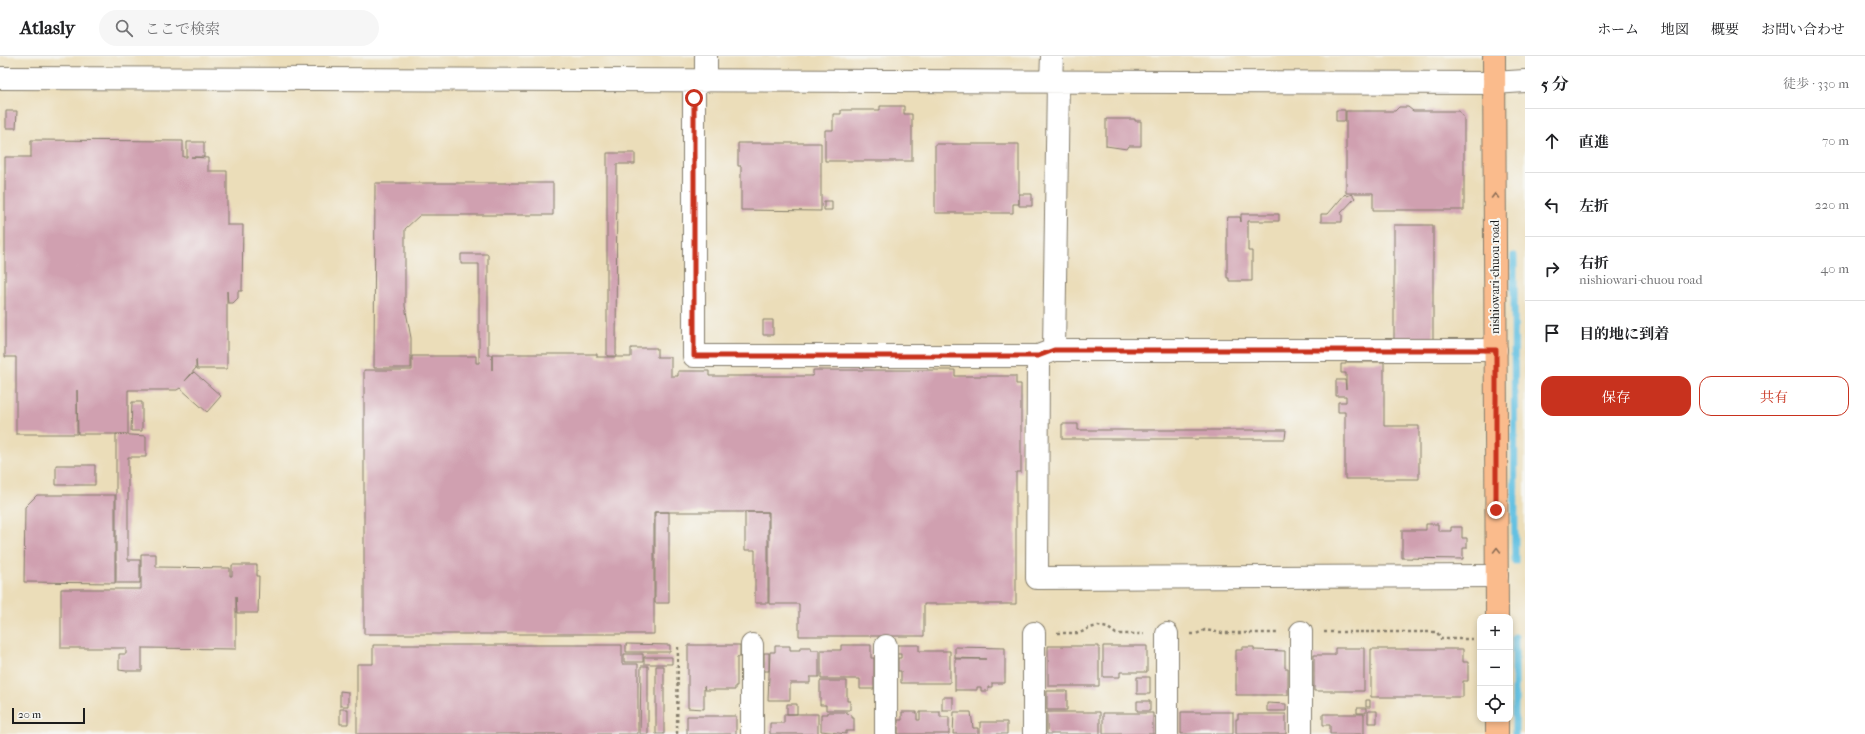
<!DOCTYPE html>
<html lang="ja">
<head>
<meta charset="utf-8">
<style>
	:root { --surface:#fff; --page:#f6f6f6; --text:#202124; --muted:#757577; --line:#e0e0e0; --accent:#c8321e }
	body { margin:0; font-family:"IM FELL French Canon","Noto Serif JP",serif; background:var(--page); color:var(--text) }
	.controls { position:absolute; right:12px; bottom:12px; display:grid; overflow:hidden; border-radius:8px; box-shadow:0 2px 6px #0003 }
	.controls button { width:36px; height:36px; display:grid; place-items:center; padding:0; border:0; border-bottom:1px solid var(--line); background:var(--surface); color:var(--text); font:20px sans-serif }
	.scale { position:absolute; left:12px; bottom:10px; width:73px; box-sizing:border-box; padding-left:4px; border:2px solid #1c1c1c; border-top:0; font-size:11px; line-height:14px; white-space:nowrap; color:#1c1c1c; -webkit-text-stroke:3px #f6f6f2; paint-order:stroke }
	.stop { position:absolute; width:12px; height:12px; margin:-9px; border:3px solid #c8321e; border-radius:50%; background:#fff }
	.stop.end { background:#c8321e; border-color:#fff; box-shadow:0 1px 4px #0008 }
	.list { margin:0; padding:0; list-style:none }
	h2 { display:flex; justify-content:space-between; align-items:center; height:52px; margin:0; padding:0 16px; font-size:17px }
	h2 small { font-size:13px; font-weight:400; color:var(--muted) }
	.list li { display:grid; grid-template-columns:26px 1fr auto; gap:12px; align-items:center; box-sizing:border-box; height:64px; padding:0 16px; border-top:1px solid var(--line) }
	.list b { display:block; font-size:15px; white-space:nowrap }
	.list p { margin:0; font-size:13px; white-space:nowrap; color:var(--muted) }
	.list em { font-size:13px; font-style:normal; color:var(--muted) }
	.actions { display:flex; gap:8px; padding:12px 16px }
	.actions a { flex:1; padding:9px 0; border:1px solid var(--accent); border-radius:12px; text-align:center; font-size:14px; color:var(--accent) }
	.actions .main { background:var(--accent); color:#fff }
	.icon { flex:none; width:22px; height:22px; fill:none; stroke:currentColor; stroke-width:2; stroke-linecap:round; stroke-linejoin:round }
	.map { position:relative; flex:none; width:1525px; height:678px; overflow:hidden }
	header { display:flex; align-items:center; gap:24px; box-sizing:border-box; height:56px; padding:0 20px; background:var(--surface); border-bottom:1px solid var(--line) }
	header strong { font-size:19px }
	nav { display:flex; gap:22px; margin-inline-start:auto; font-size:14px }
	.search { width:280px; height:36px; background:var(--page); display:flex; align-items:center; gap:10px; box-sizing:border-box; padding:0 14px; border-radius:22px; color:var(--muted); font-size:15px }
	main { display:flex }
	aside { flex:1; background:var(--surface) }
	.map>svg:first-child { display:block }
</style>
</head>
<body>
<header>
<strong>Atlasly</strong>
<div class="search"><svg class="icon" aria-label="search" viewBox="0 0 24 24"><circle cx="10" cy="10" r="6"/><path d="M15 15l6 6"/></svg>ここで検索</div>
<nav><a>ホーム</a><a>地図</a><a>概要</a><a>お問い合わせ</a></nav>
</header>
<main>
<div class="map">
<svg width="1525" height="678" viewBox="0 0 1525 678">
	<rect width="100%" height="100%" fill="#f6f6f2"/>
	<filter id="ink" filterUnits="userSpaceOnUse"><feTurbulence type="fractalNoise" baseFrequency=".025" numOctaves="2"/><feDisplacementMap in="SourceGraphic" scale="8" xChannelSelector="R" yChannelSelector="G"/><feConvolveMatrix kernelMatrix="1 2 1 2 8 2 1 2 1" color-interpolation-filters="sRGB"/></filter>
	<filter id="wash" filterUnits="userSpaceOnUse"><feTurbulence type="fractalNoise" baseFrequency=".012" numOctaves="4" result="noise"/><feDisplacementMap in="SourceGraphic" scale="16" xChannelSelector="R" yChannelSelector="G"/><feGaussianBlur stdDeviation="0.9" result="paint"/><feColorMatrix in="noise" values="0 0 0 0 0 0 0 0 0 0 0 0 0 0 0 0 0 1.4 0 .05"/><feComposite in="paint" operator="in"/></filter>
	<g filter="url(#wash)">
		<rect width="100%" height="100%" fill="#ebddb9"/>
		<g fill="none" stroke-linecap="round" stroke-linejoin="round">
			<path stroke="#63c1e2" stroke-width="7" d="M1514,200L1515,505
				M1515,581V678"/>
		</g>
		<g id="blocks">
			<path fill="#d0a0b0" d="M880,50H904V58H912V105H825V74H833V58H841V54H880Z
				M1399,51H1408L1413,55H1459L1464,62V154H1373V137H1346V55H1395Z
				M1336,54H1345V65H1336Z
				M6,55H17L16,72H6Z
				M1106,63H1135V65H1141V90H1129L1127,93L1106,90Z
				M31,84L183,85V101H187V86H204V101H191L208,102V115H227V169H243L242,235H238V242L233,247H228L227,235V313H197L196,304V312L185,325L194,316L221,340L207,356L180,332L177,334H128V378H78L77,334V378H16V301H5V101H31Z
				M738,87H821V155L741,154V110H738Z
				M935,88H1019V148H1013V157H935Z
				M607,97H635V108H617L616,300H607Z
				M375,127H553V159H420L405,173V250L411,282V312H374Z
				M1019,138H1032V150H1019Z
				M1345,138L1347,140L1352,138L1355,142L1340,158H1342V166H1321V158H1328Z
				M824,145H832V154H824Z
				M1241,158H1279V165H1248V195H1252V225H1229V222H1227V166L1228,161H1240L1241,166Z
				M1394,169H1433V284H1394Z
				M461,198H488V299H492V314V298H597V301H631V292H657V301H671V320H678V315H709V320H813V314H955V320H1016V328H1021V416H1016V548H924V580H799V548H769V456H654V578H364V314H412V300H476V307H479V208H461Z
				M763,264H773V279H763Z
				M1346,306H1384V370H1419V423H1345V356H1338V346H1346V340H1336V324H1345L1346,333V317H1341V308H1346Z
				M132,346H142V375H131Z
				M1062,368H1078V374H1286L1285,383H1062Z
				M116,378L146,380V401H128V504H140V527H116Z
				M56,409H95V429H56Z
				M37,439H115V527L24,526L25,451Z
				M655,456H669V547H655Z
				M745,456H768V547H755V494H745Z
				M1426,468H1438V475H1451V471H1462V482H1467V492H1463V503L1402,502V474H1426Z
				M141,498H156V511L230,512V520H232V509H257V520H259L258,557H237L236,540V593L142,592V615H126L119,614V598H126V592H61V533H141Z
				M626,588L670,589V596H626Z
				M373,589H622V608H638V678H357V608H373Z
				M688,589H740V601H737V630H735V634H705L704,630V653L688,652Z
				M841,589H871V602H874V633H860V623H821V594H841Z
				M897,589H919V595H950V627H901V615H898V602H901V598H897Z
				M775,590H790V594H800V591H811V594H819V621H810V627H790V644H768L770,596H775Z
				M1048,590H1099V630H1048Z
				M1103,590H1147V616H1120V621H1103Z
				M955,591L1005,592V627H992V631H988V635H981V631H977V634H955V603H986L955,602Z
				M1242,591H1254V594L1285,595V612H1288V639H1236V594H1242Z
				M1335,592H1364V635H1314V599H1335Z
				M1371,593H1463V606H1468V625H1463V641H1371Z
				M764,597H769V615H764Z
				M624,598H643V606H624Z
				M644,601H672V608H644Z
				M641,610H648V678H640Z
				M656,610H664V678H656Z
				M1137,621H1150V638H1137Z
				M820,625H847V645H850V654H826V649H820Z
				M340,635L348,636V650H340Z
				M1047,635H1067V654H1047Z
				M942,641H953V654H942Z
				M1366,644H1370V651H1366Z
				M1137,645H1150V655H1137Z
				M1267,647L1286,648V655H1267Z
				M787,648H797V658H787Z
				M1357,652H1366V657H1357Z
				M340,653H348V668H340Z
				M1368,655H1377V667H1368Z
				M828,656H847V658L852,659V662H854V675H846V678L821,675V658H828Z
				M902,656H917V664H920V656H940V661H949V678H898V664H902Z
				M954,656H971L973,672H978V678H953Z
				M1047,656H1100V678H1047Z
				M1181,656H1233V678H1181Z
				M1103,657H1153V678H1103Z
				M784,658H818V678H770V667H784Z
				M1238,658H1286V678H1236V663H1238Z
				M1323,658H1364V678H1330V669H1323Z
				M687,660H736V678H687Z
				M980,666H1007V678H980Z"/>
		</g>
	</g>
	<g filter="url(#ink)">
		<use href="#blocks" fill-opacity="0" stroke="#847c6a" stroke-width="1"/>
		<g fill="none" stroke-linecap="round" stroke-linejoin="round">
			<defs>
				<path id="minor" d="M0,22L1494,27L1525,25
					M694,25V300H1038
					M706,25V0
					M1051,25L1052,0
					M1058,25L1054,294L1038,300L1037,522L1497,520
					M1054,294H1496
					M1034,577V678
					M752,678V589
					M886,678V590
					M1167,678V578
					M1301,678V576"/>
				<path id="major" d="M1494,0L1497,561
					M1497,663V678"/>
			</defs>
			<use href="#minor" stroke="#847c6a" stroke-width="24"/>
			<use href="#major" stroke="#847c6a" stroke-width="24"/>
			<path stroke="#847c6a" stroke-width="2.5" stroke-dasharray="3 3" stroke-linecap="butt" d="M1324,576H1437L1441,583H1475
				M1057,577H1080L1089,572L1098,570L1108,572L1116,578H1144
				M1191,578H1196L1205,574L1222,577H1279
				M677,678L678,589"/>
			<use href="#minor" stroke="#fff" stroke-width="22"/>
			<use href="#major" stroke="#fabb8c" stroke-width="22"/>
		</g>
		<defs><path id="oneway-chevron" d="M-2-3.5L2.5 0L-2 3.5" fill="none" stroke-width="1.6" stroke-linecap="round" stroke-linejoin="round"/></defs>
		<g stroke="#8b6c54">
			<use href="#oneway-chevron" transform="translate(1495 140) rotate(-90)"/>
			<use href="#oneway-chevron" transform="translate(1497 494) rotate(-90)"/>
		</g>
	</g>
	<g fill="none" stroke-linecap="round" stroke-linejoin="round" filter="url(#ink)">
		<path stroke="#c8321e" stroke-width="5" d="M694,42V300H1038L1054,294H1496V454"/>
	</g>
	<g text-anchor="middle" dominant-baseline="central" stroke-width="4" stroke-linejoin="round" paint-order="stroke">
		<g font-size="12" fill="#1c1c1c" stroke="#f6f6f2">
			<text transform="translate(1495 221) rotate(-90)">nishiowari-chuou road</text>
		</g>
	</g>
</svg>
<div class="controls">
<button>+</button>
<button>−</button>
<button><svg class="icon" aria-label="locate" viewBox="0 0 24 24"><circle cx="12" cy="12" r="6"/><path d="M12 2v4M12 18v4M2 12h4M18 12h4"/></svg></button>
</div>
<div class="scale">20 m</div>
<div class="stop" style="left:694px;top:42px"></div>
<div class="stop end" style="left:1496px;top:454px"></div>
</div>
<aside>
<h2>5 分<small>徒歩 · 330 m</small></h2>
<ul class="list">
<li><svg class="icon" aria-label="ahead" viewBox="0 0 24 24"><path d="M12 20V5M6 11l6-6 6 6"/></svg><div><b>直進</b></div><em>70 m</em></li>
<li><svg class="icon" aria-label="left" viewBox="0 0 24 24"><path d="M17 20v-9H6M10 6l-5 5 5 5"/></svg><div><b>左折</b></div><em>220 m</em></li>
<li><svg class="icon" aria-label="right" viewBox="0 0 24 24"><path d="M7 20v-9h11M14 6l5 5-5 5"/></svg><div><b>右折</b><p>nishiowari-chuou road</p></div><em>40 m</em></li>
<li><svg class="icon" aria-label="arrive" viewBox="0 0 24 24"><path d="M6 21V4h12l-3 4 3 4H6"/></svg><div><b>目的地に到着</b></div></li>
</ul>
<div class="actions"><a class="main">保存</a><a>共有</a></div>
</aside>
</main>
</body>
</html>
